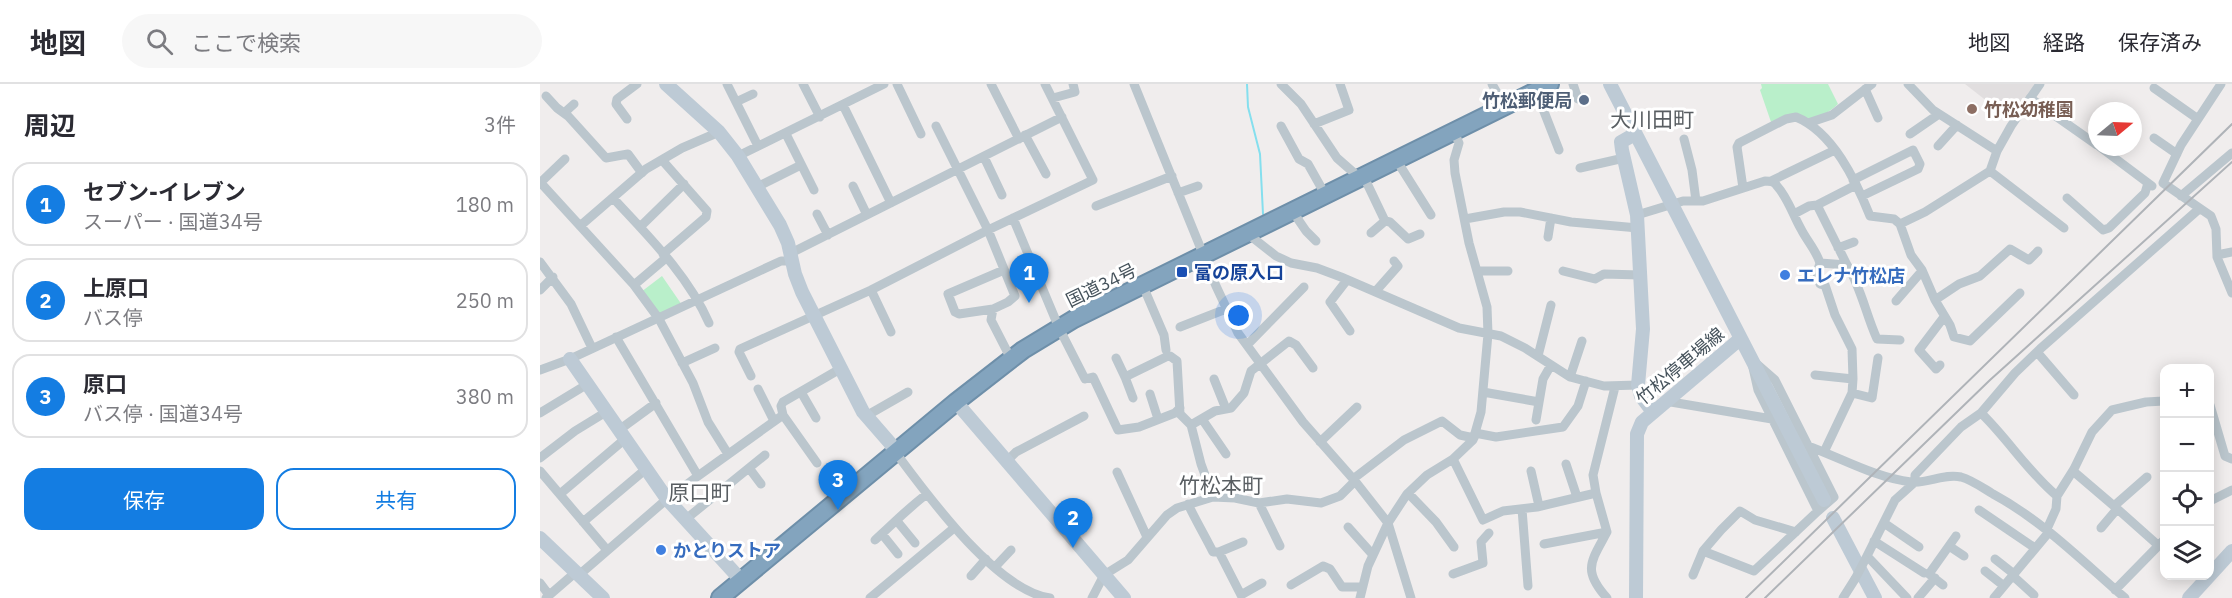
<!DOCTYPE html>
<html lang="ja">
<head>
<meta charset="utf-8">
<style>
	:root { --surface:#fff; --page:#f7f7f7; --text:#2b2b33; --muted:#7c7c81; --line:#e1e1e2; --accent:#147de2 }
	body { margin:0; font-family:"IBM Plex Sans","Noto Sans JP",sans-serif; background:var(--page); color:var(--text) }
	.controls { position:absolute; right:18px; bottom:18px; display:grid; overflow:hidden; border-radius:12px; box-shadow:0 3px 15px #0003 }
	.controls button { width:54px; height:54px; display:grid; place-items:center; padding:0; border:0; border-bottom:2px solid var(--line); background:var(--surface); color:var(--text); font:30px sans-serif }
	.compass { position:absolute; left:1548px; top:18px; width:54px; height:54px; border-radius:50%; background:var(--surface); box-shadow:0 3px 15px #0003; rotate:71deg }
	.you { position:absolute; left:699px; top:232px; width:21px; height:21px; margin:-15px; border:4px solid #fff; border-radius:50%; background:#1a73e8; box-shadow:0 0 0 9px #1a73e833 }
	.badge { display:grid; place-items:center; width:39px; height:39px; border-radius:50%; background:var(--accent); color:#fff; font-size:20px; font-weight:700 }
	.pin { position:absolute; translate:-50% -50px; filter:drop-shadow(0 2px 3px #0008) }
	.pin::after { content:''; position:absolute; top:32px; width:21px; height:18px; background:inherit; clip-path:polygon(0 0,100% 0,50% 100%) }
	.list { margin:0; padding:0; list-style:none }
	h2 { display:flex; justify-content:space-between; align-items:center; height:78px; margin:0; padding:0 24px; font-size:26px }
	h2 small { font-size:20px; font-weight:400; color:var(--muted) }
	.list li { display:grid; grid-template-columns:39px 1fr auto; gap:18px; align-items:center; box-sizing:border-box; height:84px; margin:0 12px 12px; padding:0 12px; border:2px solid var(--line); border-radius:18px }
	.list b { display:block; font-size:22px; white-space:nowrap }
	.list p { margin:0; font-size:20px; white-space:nowrap; color:var(--muted) }
	.list em { font-size:20px; font-style:normal; color:var(--muted) }
	.actions { display:flex; gap:12px; padding:18px 24px }
	.actions a { flex:1; padding:14px 0; border:2px solid var(--accent); border-radius:18px; text-align:center; font-size:21px; color:var(--accent) }
	.actions .main { background:var(--accent); color:#fff }
	.icon { flex:none; width:33px; height:33px; fill:none; stroke:currentColor; stroke-width:2; stroke-linecap:round; stroke-linejoin:round }
	.map { position:relative; flex:none; width:1692px; height:514px; overflow:hidden }
	header { display:flex; align-items:center; gap:36px; box-sizing:border-box; height:84px; padding:0 30px; background:var(--surface); border-bottom:2px solid var(--line) }
	header strong { font-size:28px }
	nav { display:flex; gap:33px; margin-inline-start:auto; font-size:21px }
	.search { width:420px; height:54px; background:var(--page); display:flex; align-items:center; gap:15px; box-sizing:border-box; padding:0 21px; border-radius:33px; color:var(--muted); font-size:22px }
	main { display:flex }
	aside { flex:1; background:var(--surface) }
	.map>svg:first-child { display:block }
</style>
</head>
<body>
<header>
<strong>地図</strong>
<div class="search"><svg class="icon" aria-label="search" viewBox="0 0 24 24"><circle cx="10" cy="10" r="6"/><path d="M15 15l6 6"/></svg>ここで検索</div>
<nav><a>地図</a><a>経路</a><a>保存済み</a></nav>
</header>
<main>
<aside>
<h2>周辺<small>3件</small></h2>
<ul class="list">
<li><span class="badge">1</span><div><b>セブン-イレブン</b><p>スーパー · 国道34号</p></div><em>180 m</em></li>
<li><span class="badge">2</span><div><b>上原口</b><p>バス停</p></div><em>250 m</em></li>
<li><span class="badge">3</span><div><b>原口</b><p>バス停 · 国道34号</p></div><em>380 m</em></li>
</ul>
<div class="actions"><a class="main">保存</a><a>共有</a></div>
</aside>
<div class="map">
<svg width="1692" height="514" viewBox="0 0 1692 514">
	<rect width="100%" height="100%" fill="#f0eded"/>
	<path fill="#e1dedf" d="M1425,0H1497L1471,36Z"/>
	<path fill="#b9efca" d="M1221,0H1288L1298,20C1281,38 1254,36 1231,38L1220,6L1222,4Z
		M122,192L142,221L118,231L101,208Z"/>
	<g fill="none" stroke-linecap="round" stroke-linejoin="round">
		<path stroke="#85dfee" stroke-width="2" d="M707,0L708,23L720,70L723,130"/>
		<defs>
			<path id="highway" d="M180,514L416,318L483,266L534,235L1010,0"/>
		</defs>
		<use href="#highway" stroke="#6e8fa9" stroke-width="20"/>
		<path stroke="#bbc6cd" stroke-width="9" d="M187,0L218,62
			M263,0L280,33
			M357,0L381,50
			M451,0L479,55
			M594,0L676,202L698,249L763,338L815,397L848,439L871,514
			M741,0L761,20L797,74L821,95
			M952,0L965,23
			M1033,0L1038,15
			M1368,0L1393,26L1457,67
			M1614,4L1658,35
			M1325,5L1338,34
			M996,7L1019,66
			M6,12L17,24L28,32L66,74L88,70L102,89
			M513,14L535,8L533,0
			M1490,14L1557,61
			M196,18L213,10
			M303,21L351,119
			M24,29L34,20
			M87,35L76,20L77,15L97,0
			M1268,39L1292,31L1332,0
			M774,40L809,26L800,0
			M396,42L448,146L475,212L468,218L453,225L451,236L471,275
			M741,42L759,75L768,80L786,112
			M246,50L274,106
			M1370,50L1399,30
			M485,51L506,90
			M1614,54L1637,70
			M1144,55L1152,86L1156,117
			M1398,62L1417,41
			M1560,63L1612,102
			M198,72L344,0
			M444,73L462,111
			M122,76L167,127L166,133L123,170
			M857,77L891,131
			M1040,84L1084,74
			M1450,87L1524,144
			M824,93L845,137L831,149
			M1313,96L1373,66L1380,80L1378,85L1322,112
			M1231,97L1295,66
			M0,98L94,201L119,235L153,299L168,338L188,370
			M1,98L25,75
			M1623,99L1671,132L1676,145L1677,173L1692,209
			M1623,99L1641,61L1681,0
			M313,102L327,131
			M217,103L261,81
			M1203,104L1197,63L1199,59L1246,35L1256,33C1293,48 1316,97 1330,132
			M638,109L658,102
			M1641,112L1692,69
			M73,114C108,152 148,191 169,239
			M1527,114L1563,146L1569,144L1605,109L1608,99
			M556,122L632,92
			M753,128L766,147L776,157
			M277,130L288,151
			M1254,130L1269,122L1277,121
			M1097,131L1143,117H1163L1225,97C1230,97 1234,97 1237,102C1248,114 1253,131 1261,145C1267,157 1276,166 1280,179L1307,181C1321,203 1326,231 1337,255L1360,256
			M1330,132L1354,135L1360,140
			M473,134L519,244L545,295L553,293L578,346L599,343L635,329L640,324
			M925,135L964,128H980L1031,138L1098,144
			M845,137L850,138L868,155L880,150
			M40,142L106,85L142,64L179,48
			M100,143L144,100
			M708,150L736,172L751,179L777,184L801,193L919,244L961,252L985,264L1030,293L1064,302L1098,301
			M1008,153L1011,134
			M1298,164L1314,158
			M251,169L522,33
			M1677,171L1692,168
			M0,178L31,220L52,264
			M1280,179L1277,189L1280,200L1285,201L1295,231L1312,265L1313,295L1312,309L1284,368
			M1307,181L1277,121L1316,101
			M938,187H968
			M1023,187L1055,195L1064,190L1100,191
			M807,196L790,218L810,247
			M94,201L126,174
			M603,202L624,251L626,266
			M0,206L13,193
			M331,206L351,248
			M835,208L858,182L854,177
			M1480,209L1430,257L1414,253L1410,241L1395,216L1382,186L1371,171L1360,140L1385,128L1450,87L1457,67L1471,42L1500,0
			M1395,216L1419,200L1440,192L1470,165L1489,176L1498,167
			M1356,217L1382,187
			M453,225L419,230L415,228L408,210L464,186
			M640,243L686,225
			M707,261L764,203
			M1497,268L1534,311
			M998,272L1011,221
			M576,274L585,293L626,273L630,272L637,277L640,330L651,341L661,380L673,413
			M1211,275L1235,296L1294,413L1278,427L1218,306Z
			M142,279L175,264
			M1400,281L1396,285L1379,266L1404,233
			M0,286L30,275L241,177H253
			M1275,291L1313,295
			M211,292L199,268L200,265L331,206L448,146L553,96L505,0
			M585,293L593,314
			M1030,293L1042,257
			M674,295L686,325
			M218,305L234,337
			M261,308L276,334
			M943,308L999,318
			M1312,309L1332,314L1338,274
			M610,310L618,335
			M1125,317L1232,335
			M1670,321L1685,372L1692,375
			M0,329L46,301
			M1441,329C1468,355 1488,388 1517,412
			M326,332L368,308
			M662,335L686,370
			M996,336L1003,295L1011,281
			M651,341L675,327L691,324L704,309L711,287L749,257L756,261L773,284
			M79,346L116,319
			M935,349L956,353L1023,343L1038,322L1046,297
			M780,358L817,323
			M1268,362C1301,374 1336,394 1371,398C1388,400 1404,389 1421,393C1432,396 1443,404 1453,410C1503,437 1542,477 1585,514
			M356,369C388,412 456,506 510,514
			M0,374L35,347L66,328
			M913,375L943,436L963,427L997,423L1056,409L1067,448C1051,478 1042,486 1067,514
			M467,377L476,368L544,332
			M277,379L243,331L241,322L243,318L300,285
			M1026,380L1037,413
			M209,384L221,400
			M0,387L67,466
			M991,387L999,422
			M1533,387L1574,422
			M577,388L607,453
			M158,392L243,331
			M1607,393L1574,422L1619,462
			M813,395L864,356L902,337L920,351L934,354
			M868,409L896,438L914,463
			M1056,409L1053,391L1075,303
			M20,410L85,355
			M1670,417L1692,406
			M719,419L740,462
			M648,420C656,437 665,452 673,468H679L701,511L722,499
			M982,425L988,502
			M1439,426L1495,464
			M146,435L225,371
			M357,437L375,459
			M43,438L106,385
			M1344,439L1379,463
			M808,443L833,471
			M1561,444L1577,425
			M1507,445L1516,425L1517,412L1534,385L1552,348L1572,326L1606,318L1624,317
			M1256,448L1215,436L1200,427L1181,446L1163,467L1214,487L1278,427
			M342,450L358,470
			M335,456C353,440 368,424 387,410
			M1334,457L1384,489
			M1004,460L1067,448
			M1409,462L1424,472
			M679,468L703,458
			M1327,472L1367,514
			M1455,475L1474,490
			M1325,476L1355,416L1375,398V391L1421,343L1441,329L1475,289L1500,265L1659,125
			M455,483L471,466
			M1445,487L1464,502
			M913,490L943,479L941,458L949,449
			M39,491L127,415L158,392L76,253
			M1153,491L1163,467
			M1472,491L1494,511
			M431,492L446,475
			M0,499L9,511
			M751,501L783,482L790,485L802,503H822
			M1403,501L1389,490L1416,452
			M1575,506L1624,456
			M6,514L36,488
			M330,514L414,444
			M552,514L564,491L588,476L627,431L637,424L673,413L695,414L719,419L747,415L781,419L800,412L815,397
			M820,514L828,482L848,439L867,410L887,391L913,375L933,356L941,328L948,250L947,223L929,159L915,89L914,76L919,59L914,48
			M1303,514L1315,495
			M1378,514L1395,494
			M1454,514L1509,448"/>
		<path stroke="#bdcad5" stroke-width="14" d="M126,0L179,48L198,72L240,141L248,159L255,190L262,208L323,328L350,359L356,369
			M1070,0L1284,416
			M1095,50L1081,58L1082,66L1097,131L1103,245L1098,301L1101,312L1113,328
			M30,275L127,415L201,496
			M416,318L584,514
			M1293,434L1335,514
			M0,454L63,514
			M1096,514L1097,350L1102,338L1200,255
			M1649,514L1692,467"/>
		<use href="#highway" stroke="#83a4be" stroke-width="16"/>
		<path stroke="#afb3b8" stroke-width="2" d="M1206,514L1692,40
			M1225,514L1450,296L1692,78"/>
		<path stroke="#bbc6cd" stroke-width="9" d="M1315,495L1325,476"/>
	</g>
	<circle fill="#5c6f8a" stroke="#fff" stroke-width="2" cx="1044" cy="16" r="6"/>
	<circle fill="#8d6e63" stroke="#fff" stroke-width="2" cx="1432" cy="25" r="6"/>
	<rect fill="#1a4fb4" stroke="#fff" stroke-width="2" x="636" y="182" width="12" height="12" rx="3"/>
	<g fill="#3f7fe0" stroke="#fff" stroke-width="2">
		<circle cx="1245" cy="191" r="6"/>
		<circle cx="121" cy="466" r="6"/>
	</g>
	<g text-anchor="middle" dominant-baseline="central" stroke-width="6" stroke-linejoin="round" paint-order="stroke">
		<g font-size="18" font-weight="bold" fill="#4e5e75" stroke="#fff" text-anchor="end">
			<text x="1032" y="16">竹松郵便局</text>
		</g>
		<g font-size="18" font-weight="bold" fill="#785e54" stroke="#fff" text-anchor="start">
			<text x="1444" y="25">竹松幼稚園</text>
		</g>
		<g font-size="18" font-weight="bold" fill="#164399" stroke="#fff" text-anchor="start">
			<text x="654" y="188">富の原入口</text>
		</g>
		<g font-size="18" font-weight="bold" fill="#366cbe" stroke="#fff" text-anchor="start">
			<text x="1257" y="191">エレナ竹松店</text>
			<text x="133" y="466">かとりストア</text>
		</g>
		<g font-size="18" fill="#45525b" stroke="#fff">
			<text transform="translate(561 201) rotate(-26)">国道34号</text>
			<text transform="translate(1140 282) rotate(-40)">竹松停車場線</text>
		</g>
		<g font-size="21" fill="#595e62" stroke="#fff">
			<text x="1112" y="35">大川田町</text>
			<text x="681" y="401">竹松本町</text>
			<text x="160" y="408">原口町</text>
		</g>
	</g>
</svg>
<div class="controls">
<button>+</button>
<button>−</button>
<button><svg class="icon" aria-label="locate" viewBox="0 0 24 24"><circle cx="12" cy="12" r="6"/><path d="M12 2v4M12 18v4M2 12h4M18 12h4"/></svg></button>
<button><svg class="icon" aria-label="layers" viewBox="0 0 24 24"><path d="M12 4l9 5-9 5-9-5zM3 14l9 5 9-5"/></svg></button>
</div>
<svg class="compass" viewBox="-18 -18 36 36"><path d="M0-13l5 13h-10z" fill="#e53935"/><path d="M0 13l5-13h-10z" fill="#7c7c81"/></svg>
<div class="you"></div>
<div class="pin badge" style="left:489px;top:219px">1</div>
<div class="pin badge" style="left:533px;top:464px">2</div>
<div class="pin badge" style="left:298px;top:426px">3</div>
</div>
</main>
</body>
</html>
